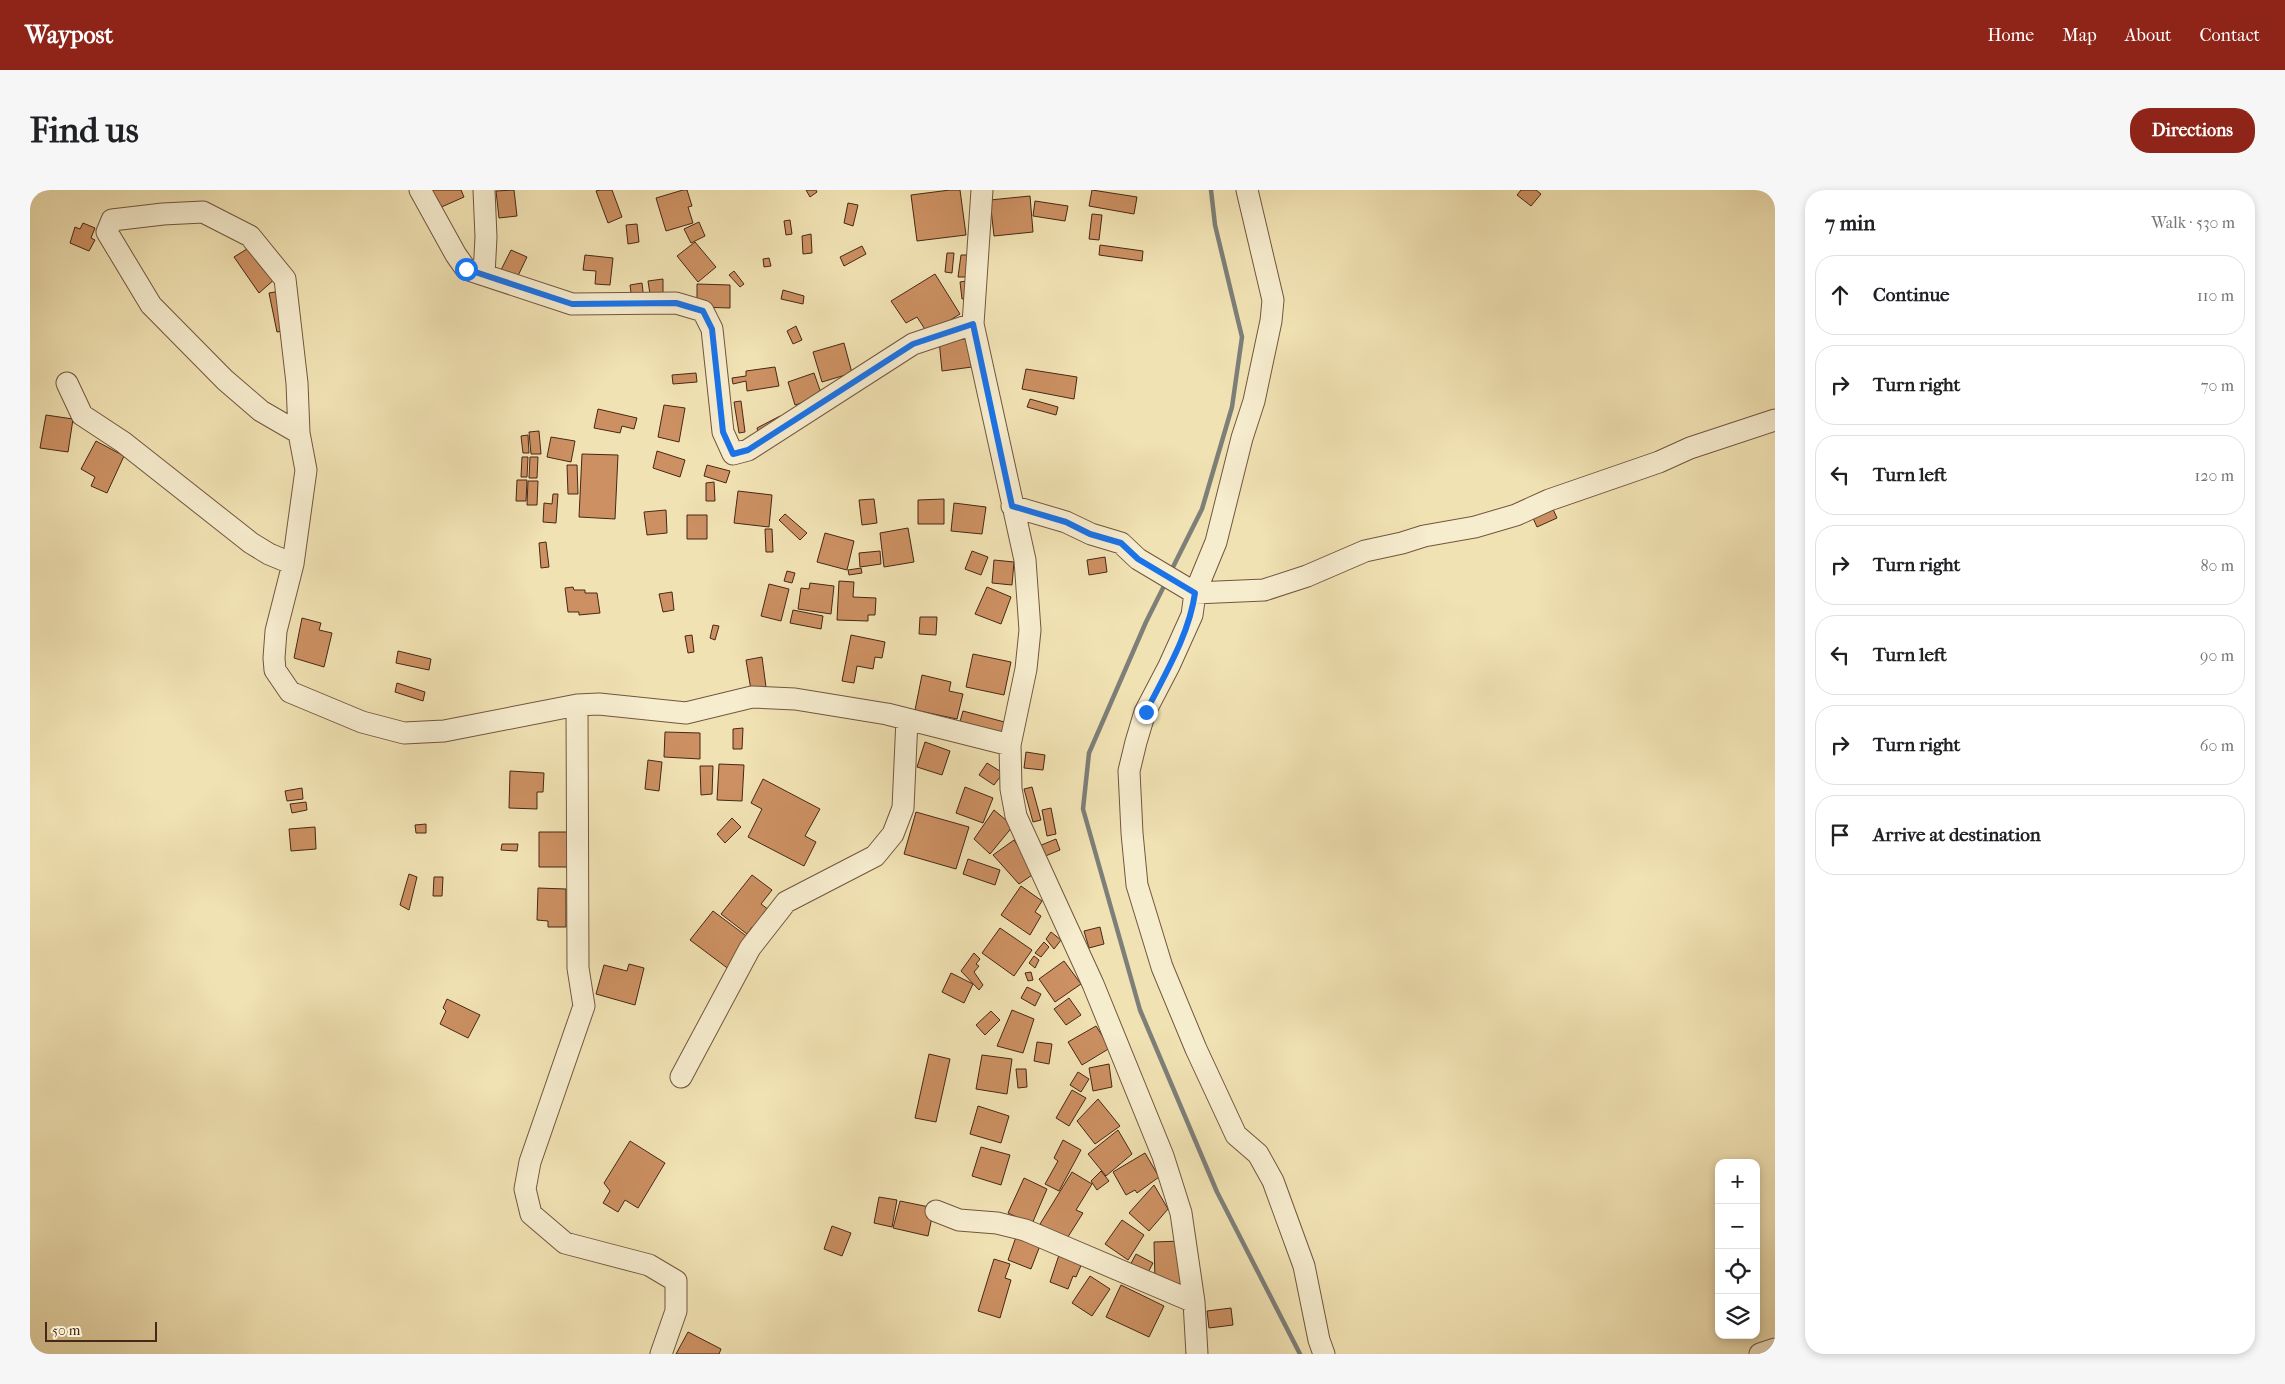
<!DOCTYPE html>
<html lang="en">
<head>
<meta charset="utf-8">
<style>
	:root { --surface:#fff; --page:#f6f6f6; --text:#202124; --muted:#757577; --line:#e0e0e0; --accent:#8f2418 }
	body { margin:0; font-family:"IM FELL French Canon",serif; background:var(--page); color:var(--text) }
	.controls { position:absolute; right:15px; bottom:15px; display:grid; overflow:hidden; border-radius:10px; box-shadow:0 2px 8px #0003 }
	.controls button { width:45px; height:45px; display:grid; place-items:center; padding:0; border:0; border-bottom:1px solid var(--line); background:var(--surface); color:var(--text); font:25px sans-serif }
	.scale { position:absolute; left:15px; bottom:12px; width:112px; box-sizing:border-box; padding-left:5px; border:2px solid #472717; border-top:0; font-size:14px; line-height:18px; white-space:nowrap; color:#472717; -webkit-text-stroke:4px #f6ecce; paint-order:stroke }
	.stop { position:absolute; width:15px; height:15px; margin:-11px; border:4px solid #1a73e8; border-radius:50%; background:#fff }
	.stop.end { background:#1a73e8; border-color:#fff; box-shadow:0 1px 5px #0008 }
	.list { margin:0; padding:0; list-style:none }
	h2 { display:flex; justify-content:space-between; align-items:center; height:65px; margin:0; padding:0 20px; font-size:21px }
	h2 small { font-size:16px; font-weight:400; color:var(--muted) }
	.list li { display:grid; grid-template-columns:32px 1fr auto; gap:15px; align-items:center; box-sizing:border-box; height:80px; margin:0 10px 10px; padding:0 10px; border:1px solid var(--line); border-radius:20px }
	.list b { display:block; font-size:19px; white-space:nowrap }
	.list em { font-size:16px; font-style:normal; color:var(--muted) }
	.icon { flex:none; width:28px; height:28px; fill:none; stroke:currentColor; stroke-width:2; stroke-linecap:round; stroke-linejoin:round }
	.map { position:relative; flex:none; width:1745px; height:1164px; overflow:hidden; border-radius:20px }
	header { display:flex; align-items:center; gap:30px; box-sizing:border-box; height:70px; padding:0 25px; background:var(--accent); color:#fff }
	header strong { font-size:24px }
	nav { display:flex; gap:28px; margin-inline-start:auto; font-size:18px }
	.intro { display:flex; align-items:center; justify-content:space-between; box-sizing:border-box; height:120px; padding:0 30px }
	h1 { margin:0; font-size:35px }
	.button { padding:12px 22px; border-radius:20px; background:var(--accent); color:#fff; font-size:18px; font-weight:700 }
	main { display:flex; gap:30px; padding:0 30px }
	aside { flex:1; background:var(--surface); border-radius:20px; box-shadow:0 2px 8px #0003 }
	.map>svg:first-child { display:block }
</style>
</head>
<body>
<header>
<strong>Waypost</strong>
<nav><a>Home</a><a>Map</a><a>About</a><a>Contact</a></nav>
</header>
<div class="intro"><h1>Find us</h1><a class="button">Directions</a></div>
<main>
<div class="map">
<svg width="1745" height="1164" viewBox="0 0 1745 1164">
	<rect width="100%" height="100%" fill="#f1e2b3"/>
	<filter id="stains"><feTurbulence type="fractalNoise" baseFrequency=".004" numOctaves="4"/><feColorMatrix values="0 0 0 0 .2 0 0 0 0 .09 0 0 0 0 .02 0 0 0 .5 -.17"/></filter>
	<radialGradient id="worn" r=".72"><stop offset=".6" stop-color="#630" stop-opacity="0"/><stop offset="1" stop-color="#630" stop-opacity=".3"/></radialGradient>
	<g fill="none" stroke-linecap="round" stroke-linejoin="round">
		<path stroke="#7d7f78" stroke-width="4.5" d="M1140,383L1172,319L1202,217L1212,147L1185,35L1181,0
			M1136,392L1116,432L1059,563L1053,619L1110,820L1187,1002L1270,1164"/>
	</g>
	<path fill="#cc9062" stroke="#472717" d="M399,0H431L434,7L407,19Z
		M484,0L487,26L469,28L466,1Z
		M570,0H582L592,27L578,33L566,1Z
		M653,0H657L662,16L658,17L663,33L636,41L626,8Z
		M776,0H786L787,2L780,7Z
		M920,0H930L936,45L887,51L881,5Z
		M1062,0L1107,7L1104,24L1059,16Z
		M1491,0H1506L1511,4L1501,16L1487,5Z
		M1000,6L1003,42L964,46L960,10Z
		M1005,11L1038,16L1035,31L1003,26Z
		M818,13L828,15L823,36L814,33Z
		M1062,24L1072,25L1069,50L1059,49Z
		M760,30L762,44L756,45L754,31Z
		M669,32L675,46L661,53L654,39Z
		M53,33L65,38L61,48L65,50L59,61L40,53L45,37L50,39Z
		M607,34L609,52L598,54L596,35Z
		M781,44L782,63L773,64L772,46Z
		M665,52L686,77L668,92L647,66Z
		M1070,55L1113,61L1112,71L1069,65Z
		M832,56L836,64L814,76L810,67Z
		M220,57L246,88L229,103L204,67Z
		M481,60L497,67L485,92L469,84Z
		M917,63H924L922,83L915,82Z
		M555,65L583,68L580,95L565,94L566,81L553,80Z
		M931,65H940L939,87H928Z
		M739,68L741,76L734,77L733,69Z
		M704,81L714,94L710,97L699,85Z
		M905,84L930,124L898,144L887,127L876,133L861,111Z
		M633,89V110L621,111L618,91Z
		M936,91L938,108L932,109L930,92Z
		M612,93L614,110L602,111L600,95Z
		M667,94L700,95V118L667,117Z
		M262,99L270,138L247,142L239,103Z
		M753,100L774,106L773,114L751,109Z
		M766,136L772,150L763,154L757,141Z
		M939,147L942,177L912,181L909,150Z
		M814,153L822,183L792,192L783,162Z
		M745,177L749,196L717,201L716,191L703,194L702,188L716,186V181Z
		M996,179L1047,187L1044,209L992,199Z
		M666,183L667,192L643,194L642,185Z
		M784,183L792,206L765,215L758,192Z
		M1000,209L1028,217L1026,225L997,217Z
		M711,211L715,242L709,243L704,212Z
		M634,215L655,218L649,252L628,247Z
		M568,219L607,228L604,239L592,236L590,243L564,238Z
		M16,225L43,229L38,262L10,258Z
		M750,226L753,231L729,245L727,238Z
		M509,241L511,264H501L499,242Z
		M498,245L499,263H493L491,246Z
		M521,247L545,251L541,272L517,267Z
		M66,251L94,266L77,303L61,296L65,287L51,279Z
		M627,261L655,270L650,287L623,278Z
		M552,264L588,265L585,329L549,327Z
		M492,267H498L497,287H491Z
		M500,267H508L507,288H499Z
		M537,275H547L548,304H538Z
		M677,275L700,281L696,293L674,286Z
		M487,290H497L496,311H486Z
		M498,291H508L507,315H497Z
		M684,292L685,311H676V293Z
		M708,301L742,305L739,337L704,333Z
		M523,304H528L526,333L513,332L514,313L522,314Z
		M844,309L847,333L832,335L829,310Z
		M914,309V334H888V310Z
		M924,313L956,317L952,344L921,341Z
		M1522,317L1527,328L1507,337L1502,326Z
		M636,320L637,343L617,345L614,322Z
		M755,324L777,343L770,350L749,330Z
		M657,325H677V349H657Z
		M878,338L884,372L854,377L850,343Z
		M735,339H742L743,362H736Z
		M795,343L824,351L817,380L787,372Z
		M516,352L519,377L511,378L509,353Z
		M850,361L851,374L830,377L829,363Z
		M942,361L958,367L951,385L935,379Z
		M1075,367L1077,382L1059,385L1057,370Z
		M964,370L984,372L982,395L962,393Z
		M831,378L832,383L819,385L818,380Z
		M757,381L765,383L762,393L754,391Z
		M809,391L824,392L823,407L846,408L845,425H838V431L807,430Z
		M780,393L804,396L801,424L768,419L771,398L779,399Z
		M739,394L759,399L751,431L731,426Z
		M543,397L544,400H555V403H567L570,423L549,425V422H538L535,398Z
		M957,397L981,407L971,434L945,424Z
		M642,402L644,420L633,422L629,404Z
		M763,420L793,426L791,439L760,433Z
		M890,427H907L906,445L889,444Z
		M272,428L291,433L289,440L302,443L294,477L264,468Z
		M683,435L689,436L685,450L680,448Z
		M662,445L664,462L658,463L655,446Z
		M821,445L855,452L852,468L845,467L843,479L827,476L824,493L812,491Z
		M368,461L401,469L399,480L366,473Z
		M943,464L981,472L974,505L936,497Z
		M732,467L736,497L721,500L716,470Z
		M892,485L921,492L919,501L933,504L927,529L885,520Z
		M367,493L395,502L393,511L365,502Z
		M933,521L982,534L974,562L925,549Z
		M713,538L712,559H703V539Z
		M635,542L670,543V569L634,567Z
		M895,552L920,561L912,585L887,577Z
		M996,562L1015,565L1013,580L994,578Z
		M618,570L632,572L629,601L615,599Z
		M957,573L973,583L964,595L949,585Z
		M689,574L714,575L712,611L687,610Z
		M670,576H683L682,604L671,605Z
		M480,581L514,583L513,602H507V619L479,618Z
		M733,589L790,619L775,646L786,652L774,676L718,647L732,619L721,613Z
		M935,597L963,608L953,633L926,623Z
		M1002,597L1011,630L1003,632L994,599Z
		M272,598L273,609L257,611L255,601Z
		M276,612L277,620L262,623L260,614Z
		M1021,618L1026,644L1017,646L1012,620Z
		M964,620L983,636L960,664L944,649Z
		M886,622L939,637L926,679L874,664Z
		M702,628L711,637L695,653L687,644Z
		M396,634V643H386L385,635Z
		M285,637L286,659L261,661L259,639Z
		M509,642H538V677H509Z
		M1026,649L1030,660L1013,667L1009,656Z
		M984,650L1005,683L989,694L963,665Z
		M472,654H488L487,661L471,660Z
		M938,669L970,680L965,695L933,684Z
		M379,684L387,687L379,720L370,715Z
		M722,685L742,700L731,714L743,723L728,742L722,737L717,744L691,724Z
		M404,687H413L412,706H403Z
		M991,696L1012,711L1005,722L1011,726L1000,745L971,725Z
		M508,698L536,699V737H518V731L507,730Z
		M683,721L723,751L700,780L660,750Z
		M1070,737L1074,754L1059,758L1054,741Z
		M970,738L1002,760L984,786L952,763Z
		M1021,742L1031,750L1024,759L1016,749Z
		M1014,752L1019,757L1011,767L1005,763Z
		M944,763L950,769L946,774L949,776L944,782L953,795L949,800L931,781Z
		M1004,766L1009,770L1005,778L999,773Z
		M1034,771L1051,794L1025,812L1009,789Z
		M599,774L614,778L605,815L566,804L574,775L597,781Z
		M1001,782L1003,790L998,791L995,783Z
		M921,783L943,794L934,813L912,802Z
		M997,797L1011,804L1005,816L991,808Z
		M1039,808L1051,825L1036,835L1024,819Z
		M417,809L450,825L438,848L410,834L416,821L413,818Z
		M982,820L1004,829L993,863L967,856Z
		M961,821L970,830L955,845L946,835Z
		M1066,836L1080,858L1052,875L1038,852Z
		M1007,852L1022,854L1019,874L1004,871Z
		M899,864L920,869L906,932L885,928Z
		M952,865L982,869L977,904L946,899Z
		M1079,874L1082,897L1063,901L1059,878Z
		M986,879H996L997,897L988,898Z
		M1048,882L1059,889L1051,902L1040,895Z
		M1042,900L1056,908L1039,936L1026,928Z
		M1068,909L1090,936L1065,954L1047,931Z
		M948,916L979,926L971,953L940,944Z
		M1088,940L1102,964L1076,986L1058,964Z
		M1033,950L1051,960L1029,1001L1015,994L1028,971L1024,968Z
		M600,951L635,973L608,1018L595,1010L588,1022L573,1013L580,1001L574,993Z
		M951,957L980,965L971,995L942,986Z
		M1115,963L1129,987L1107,1003L1105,1000L1096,1005L1083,982Z
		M1071,981L1079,991L1067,1000L1061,991Z
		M1042,982L1062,994L1046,1020L1053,1023L1036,1050L1010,1034Z
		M994,988L1017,999L1002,1034L978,1023Z
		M1124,995L1138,1019L1119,1041L1099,1023Z
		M849,1007L867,1010L862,1037L844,1033Z
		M870,1011L904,1018L898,1046L863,1038Z
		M1092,1030L1114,1045L1098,1070L1075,1054Z
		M802,1036L821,1043L812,1066L794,1059Z
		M987,1044L1011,1053L1001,1079L978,1070Z
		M1152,1051L1153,1098L1125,1090L1124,1052Z
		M1030,1062L1053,1071L1046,1087L1043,1086L1038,1099L1020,1092Z
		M1106,1064L1123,1073L1115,1088L1098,1079Z
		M964,1069L980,1074L975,1088L981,1090L970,1128L948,1121Z
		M1060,1086L1080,1099L1062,1126L1042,1113Z
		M1091,1095L1134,1116L1119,1147L1076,1127Z
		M1201,1118L1203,1135L1179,1138L1177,1121Z
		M658,1142L691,1159L689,1164H646Z"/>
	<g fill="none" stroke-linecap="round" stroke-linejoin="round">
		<defs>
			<path id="minor" d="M390,0L426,65L436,79L542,114L646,113L673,121L682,139L693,242L703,264L718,260L883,154L943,134
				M454,0L456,47L454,85
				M952,0L943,134L995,370L1000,440L996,479L980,555L981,599L986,626L1063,794L1133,966L1151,1023L1164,1112L1167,1164
				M1217,0L1243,110L1241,131L1224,211L1212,248L1186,352L1165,403L1162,425L1139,476L1115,522L1106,552L1099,581L1102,643L1107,695L1132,777L1166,859L1206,945L1228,964L1243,991L1274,1076L1289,1150L1294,1164
				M37,193L52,225L93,252L221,353L239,364L263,374
				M269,243L231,221L195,190L121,115L77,42L82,30L133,24L173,22L220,46L255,89L267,193L269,243L276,280L263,374L246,441L244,468L245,480L260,502L332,532L374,543L414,541L547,515L569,514L656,523L722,507L765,509L857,524L980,555
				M982,316L1036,332L1061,344L1091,353L1108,369L1165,403L1234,400L1277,386L1335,361L1372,353L1394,346L1445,337L1486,325L1519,310L1629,272L1660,258L1745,230
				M547,515L548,778L554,816L500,972L495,999L501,1024L535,1053L619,1075L646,1091V1121L631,1164
				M651,887L720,758L756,712L845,666L863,644L873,618L877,529
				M906,1021L929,1030L967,1033L995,1040L1164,1112
				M1730,1164L1745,1159"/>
		</defs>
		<use href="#minor" stroke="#72563e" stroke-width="23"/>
		<use href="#minor" stroke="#f6ecce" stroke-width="21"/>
	</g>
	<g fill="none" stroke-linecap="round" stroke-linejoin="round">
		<path stroke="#1a73e8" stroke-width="6" d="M436,79L542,114L646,113L673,121L682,139L693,242L703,264L718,260L883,154L943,134L982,316L1036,332L1060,344L1091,353L1108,369L1165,403C1159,445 1135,484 1116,522"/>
	</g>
	<rect width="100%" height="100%" filter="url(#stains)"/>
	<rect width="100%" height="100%" fill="url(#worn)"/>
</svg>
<div class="controls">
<button>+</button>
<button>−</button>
<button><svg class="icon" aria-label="locate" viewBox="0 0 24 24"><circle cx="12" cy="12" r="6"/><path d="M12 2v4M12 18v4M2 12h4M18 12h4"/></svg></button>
<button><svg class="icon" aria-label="layers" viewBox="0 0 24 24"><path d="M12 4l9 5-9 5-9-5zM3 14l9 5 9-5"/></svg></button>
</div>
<div class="scale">50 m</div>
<div class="stop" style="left:436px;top:79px"></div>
<div class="stop end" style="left:1116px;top:522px"></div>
</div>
<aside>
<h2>7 min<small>Walk · 530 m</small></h2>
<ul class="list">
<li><svg class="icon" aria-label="ahead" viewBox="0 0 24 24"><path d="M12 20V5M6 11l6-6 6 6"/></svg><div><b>Continue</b></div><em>110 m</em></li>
<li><svg class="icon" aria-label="right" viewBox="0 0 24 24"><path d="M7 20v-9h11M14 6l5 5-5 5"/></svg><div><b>Turn right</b></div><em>70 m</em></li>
<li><svg class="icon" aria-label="left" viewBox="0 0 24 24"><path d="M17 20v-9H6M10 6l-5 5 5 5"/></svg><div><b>Turn left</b></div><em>120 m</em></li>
<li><svg class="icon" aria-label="right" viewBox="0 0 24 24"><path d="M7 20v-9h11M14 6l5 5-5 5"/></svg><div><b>Turn right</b></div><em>80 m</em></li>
<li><svg class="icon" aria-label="left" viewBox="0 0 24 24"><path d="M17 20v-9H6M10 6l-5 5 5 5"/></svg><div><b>Turn left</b></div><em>90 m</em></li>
<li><svg class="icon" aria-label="right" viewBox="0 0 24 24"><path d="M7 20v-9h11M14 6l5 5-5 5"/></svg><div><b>Turn right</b></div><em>60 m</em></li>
<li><svg class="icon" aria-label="arrive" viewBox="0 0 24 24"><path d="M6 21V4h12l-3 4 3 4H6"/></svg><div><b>Arrive at destination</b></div></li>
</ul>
</aside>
</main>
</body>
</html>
